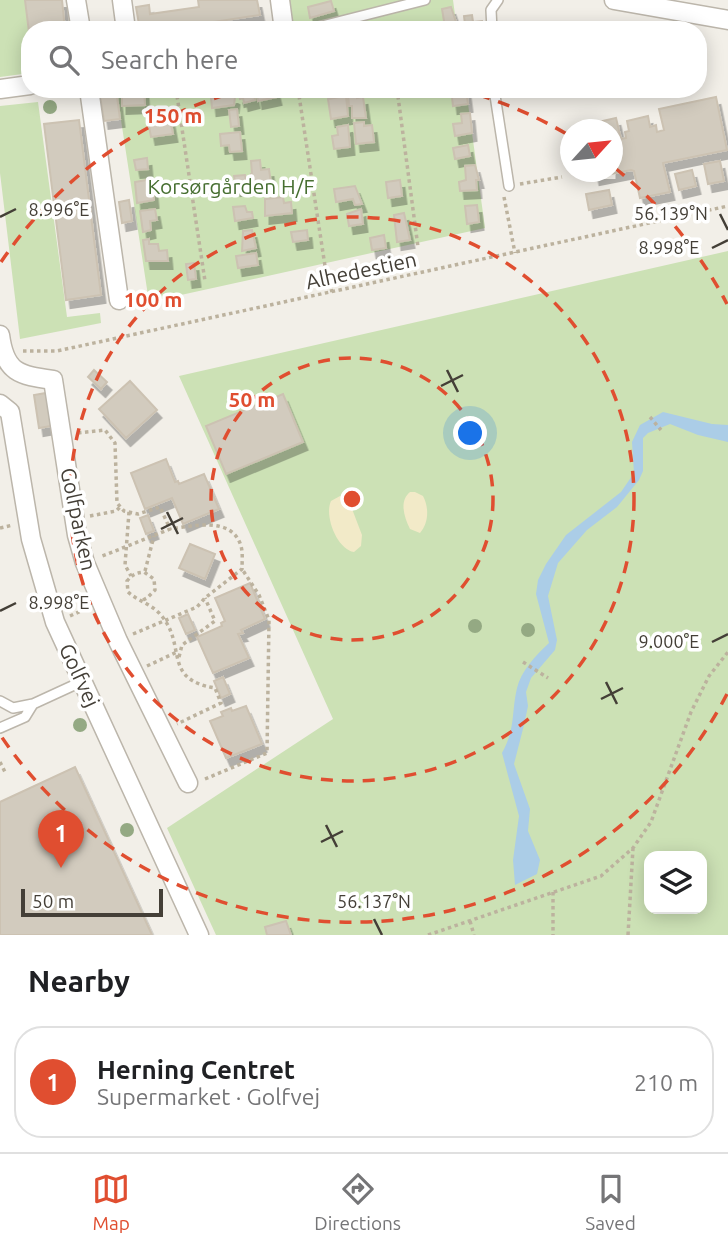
<!DOCTYPE html>
<html lang="en">
<head>
<meta charset="utf-8">
<style>
	:root { --surface:#fff; --page:#f2f2f2; --text:#202124; --muted:#757577; --line:#e0e0e0; --accent:#e04e30 }
	body { margin:0; font-family:Ubuntu,sans-serif; background:var(--page); color:var(--text) }
	.controls { position:absolute; right:21px; bottom:21px; display:grid; overflow:hidden; border-radius:14px; box-shadow:0 4px 18px #0003 }
	.controls button { width:63px; height:63px; display:grid; place-items:center; padding:0; border:0; border-bottom:2px solid var(--line); background:var(--surface); color:var(--text); font:35px sans-serif }
	.compass { position:absolute; left:560px; top:119px; width:63px; height:63px; border-radius:50%; background:var(--surface); box-shadow:0 4px 18px #0003; rotate:63deg }
	.scale { position:absolute; left:21px; bottom:18px; width:142px; box-sizing:border-box; padding-left:7px; border:4px solid #443f37; border-top:0; font-size:19px; line-height:24px; white-space:nowrap; color:#443f37; -webkit-text-stroke:5px #fff; paint-order:stroke }
	.you { position:absolute; left:471px; top:434px; width:24px; height:24px; margin:-18px; border:5px solid #fff; border-radius:50%; background:#1a73e8; box-shadow:0 0 0 10px #1a73e833 }
	.badge { display:grid; place-items:center; width:46px; height:46px; border-radius:50%; background:var(--accent); color:#fff; font-size:23px; font-weight:700 }
	.pin { position:absolute; translate:-50% -58px; filter:drop-shadow(0 2px 4px #0008) }
	.pin::after { content:''; position:absolute; top:37px; width:24px; height:21px; background:inherit; clip-path:polygon(0 0,100% 0,50% 100%) }
	.list { margin:0; padding:0; list-style:none }
	h2 { display:flex; justify-content:space-between; align-items:center; height:91px; margin:0; padding:0 28px; font-size:30px }
	h2 small { font-size:23px; font-weight:400; color:var(--muted) }
	.list li { display:grid; grid-template-columns:46px 1fr auto; gap:21px; align-items:center; box-sizing:border-box; height:112px; margin:0 14px 14px; padding:0 14px; border:2px solid var(--line); border-radius:28px }
	.list b { display:block; font-size:26px; white-space:nowrap }
	.list p { margin:0; font-size:23px; white-space:nowrap; color:var(--muted) }
	.list em { font-size:23px; font-style:normal; color:var(--muted) }
	.icon { flex:none; width:38px; height:38px; fill:none; stroke:currentColor; stroke-width:2; stroke-linecap:round; stroke-linejoin:round }
	.map { position:relative; flex:none; width:728px; height:935px; overflow:hidden }
	.search { position:absolute; background:var(--surface); box-shadow:0 4px 18px #0003; left:21px; right:21px; top:21px; height:77px; display:flex; align-items:center; gap:18px; box-sizing:border-box; padding:0 24px; border-radius:28px; color:var(--muted); font-size:26px }
	.sheet { height:217px; background:var(--surface) }
	nav { display:flex; justify-content:space-around; align-items:center; box-sizing:border-box; height:98px; border-top:2px solid var(--line); background:var(--surface); font-size:19px; color:var(--muted) }
	nav a { display:grid; justify-items:center; gap:4px }
	nav .on { color:var(--accent) }
	.map>svg:first-child { display:block }
</style>
</head>
<body>
<div class="map">
<svg width="728" height="935" viewBox="0 0 728 935">
	<defs>
		<filter id="shadow"><feDropShadow dx="4.5" dy="8" stdDeviation="0" flood-color="#0004"/></filter>
	</defs>
	<rect width="100%" height="100%" fill="#f2efe8"/>
	<path fill="#cce1b5" fill-rule="evenodd" d="M0,0H25L30,40V73L0,77Z
		M288,0H453L457,30H292Z
		M132,89H466L485,228L149,302L117,94Z
		M38,102L67,317L100,313L101,323L20,339L0,173V106Z
		M728,251V935H216L167,828L333,719L179,376ZM649,856H702V909H649Z"/>
	<path fill="#f2eac8" d="M410,492H415L423,496C429,507 429,523 420,533L410,529C404,517 399,501 410,492Z
		M340,496L349,501L362,535L361,546L354,552C337,549 324,516 331,501Z"/>
	<path fill="#abcde7" d="M663,412L712,424L728,425V442L698,435L670,424L648,433L643,438V471L639,480L617,507L587,530L558,563L548,596L557,640L555,650L531,678L526,692L528,706L524,725L514,764L530,809L528,831L540,860L537,874L515,885L513,860L519,816L502,753C516,727 511,714 517,688C521,671 536,655 549,643L536,594L538,580L546,564L566,535L621,492L634,473L632,442L640,425Z"/>
	<path fill="#d2cbbe" stroke="#ccc2b2" stroke-width="2" filter="url(#shadow)" d="M25,0H62L65,30H30V40Z
		M198,0H257L260,15L213,22L214,28L202,30H140L136,7L149,5L150,14L199,7Z
		M331,1L334,11L310,18L308,7Z
		M451,7L457,25L445,27L442,9Z
		M472,15L473,22L482,21L483,30H472L473,23L465,24L464,16Z
		M99,89H116L120,119L104,121Z
		M256,89H275L277,97L258,101Z
		M451,89H466L468,104L453,106Z
		M134,91H144L145,105L122,106V97L135,96Z
		M253,91L255,100L244,103L243,98L240,99L239,95Z
		M357,94V98L363,97L366,118H352V106H349L348,95Z
		M233,96L235,97L234,105L212,108L211,98Z
		M346,96L348,116L331,119L328,99Z
		M716,97L727,150L663,163L670,192L640,198L634,171L631,170L595,177L594,172H612V130H586L585,125L616,118L621,139L626,138L625,132L629,131L627,121L648,116L650,127L656,125L657,132L664,130L659,109Z
		M237,109L239,126L231,127L229,110Z
		M470,113L472,133L455,136L453,124L462,123L461,114Z
		M170,118L173,134L151,137L148,121Z
		M79,120L101,295L66,300L44,124Z
		M364,122V126L372,125L374,142L356,144L354,123Z
		M348,125L350,147L334,149L332,136L338,135L337,127Z
		M240,132L242,151L230,152L229,145L221,146L220,134Z
		M468,145L470,156L455,159L453,148Z
		M147,158L148,169L136,170L134,160Z
		M260,160L261,170L269,169L271,184L254,186L251,174H252L251,161Z
		M720,161L724,181L708,184L704,164Z
		M475,165L479,180H476L477,190L460,191L459,182L466,180L465,166Z
		M692,170L696,186L679,190L675,174Z
		M245,175L247,186L236,188L234,176Z
		M152,179L154,200L137,203L135,182Z
		M400,180L402,196L388,198L386,182Z
		M355,186L362,204L355,205L353,199L336,202L334,189Z
		M609,190L612,205L589,210L586,194Z
		M283,197L284,203L291,202L292,213L265,216V199Z
		M129,200L132,221L122,223L119,202Z
		M477,205L479,222L467,224L465,206Z
		M245,206L247,212H252L253,218L235,221L233,207Z
		M155,209L157,220L150,221L151,230L143,232L140,211Z
		M361,209L363,224L349,226L347,214Z
		M404,213L410,240L397,242L394,215Z
		M252,230L256,248L242,251L243,231Z
		M307,230L308,240L293,242L291,232Z
		M384,235L386,248L372,250L370,238Z
		M149,239V244H158L159,251L167,250L168,261H146L143,240Z
		M256,253L258,265L238,268L236,256Z
		M194,263L196,279L188,280L186,264Z
		M94,370L107,382L101,389L88,377Z
		M130,381L157,410L126,438L99,409Z
		M46,393L51,426L39,428L34,395Z
		M283,394L303,442L226,474L206,426Z
		M166,459L175,482L178,481L179,484L204,474L219,509L183,524L172,498L145,509L131,473Z
		M148,515L154,531L146,534L140,518Z
		M190,544L215,554L205,579L179,568Z
		M250,583L265,619L241,630L243,633L238,634L249,658L213,673L197,637L222,626L221,623L225,621L215,598Z
		M188,614L195,630L186,634L179,618Z
		M223,677L230,694L221,698L214,681Z
		M246,706L262,744L226,758L210,721L223,716L221,712L231,708L232,711Z
		M75,767L152,935H0V802Z
		M286,921L291,935H267L265,927Z"/>
	<g fill="none" stroke-linecap="round" stroke-linejoin="round">
		<defs>
			<path id="service" d="M306,30L425,0
				M492,30L491,10L498,0
				M494,89L509,186
				M0,701L13,708L33,704L83,681
				M0,728L25,717L33,704"/>
			<path id="minor" d="M76,0L81,30
				M122,0L126,30
				M280,0L284,30
				M614,0L728,20
				M0,89L30,85
				M89,89L119,300
				M0,335C5,373 19,375 53,380L77,535L85,563L118,641L188,783
				M0,404L10,412L31,539L55,622L199,935"/>
		</defs>
		<use href="#service" stroke="#bcb6ab" stroke-width="12"/>
		<use href="#minor" stroke="#bcb6ab" stroke-width="21"/>
		<path stroke="#bcb29e" stroke-width="3.5" stroke-dasharray="3.5 3.5" stroke-linecap="butt" d="M176,89L205,281
			M298,89L325,266L332,292
			M397,89L418,247
			M520,184L562,177
			M504,197L515,253
			M23,351H57L728,206
			M650,417L661,430
			M78,433L105,430L115,443L117,503L124,511L138,514L160,507L170,529L100,557
			M129,512L125,565L131,576
			M90,516L116,511L120,507
			M0,528L13,525
			M145,571L154,536
			M143,600L147,598L155,590L154,579L144,572C136,573 133,574 127,581L128,592C138,601 151,604 160,614C188,645 161,679 215,688L221,703L177,724
			M70,616L85,609
			M133,634L197,607L205,598L242,569C242,562 243,553 241,546C232,516 193,526 170,529
			M179,657L182,645L215,621L205,598
			M523,662L548,678
			M147,666L177,652
			M0,762L6,774
			M205,779L267,753L269,620L259,595L242,569
			M553,892V935
			M470,921L474,935
			M428,935L601,876L633,848L651,822L691,712L709,676L728,652
			M628,935L633,848"/>
		<use href="#service" stroke="#fff" stroke-width="9"/>
		<use href="#minor" stroke="#fff" stroke-width="18"/>
	</g>
	<g fill="#94a983">
		<circle cx="50" cy="107" r="7"/>
		<circle cx="475" cy="626" r="7"/>
		<circle cx="528" cy="630" r="7"/>
		<circle cx="80" cy="725" r="7"/>
		<circle cx="127" cy="830" r="7"/>
	</g>
	<path fill="none" stroke="#443f37" stroke-width="2.5" d="M720,214L728,230M0,217L16,209M712,248L728,240M447,370L458,392M441,386L463,375M167,512L178,534M161,529L183,518M0,611L16,603M712,642L728,634M606,682L617,704M601,699L623,688M326,825L337,847M321,842L343,831M374,919L382,935"/>
	<g fill="none" stroke="#e04e30" stroke-width="3.5" stroke-dasharray="12 9">
		<circle cx="352" cy="499" r="141"/>
		<circle cx="352" cy="499" r="282"/>
		<path d="M727 694A423 423 0 0 1 1 736M1 262A423 423 0 0 1 246 89M458 89A423 423 0 0 1 570 136M615 168A423 423 0 0 1 727 304"/>
	</g>
	<g text-anchor="middle" dominant-baseline="central" stroke-width="7" stroke-linejoin="round" paint-order="stroke">
		<g font-size="21" fill="#476f31" stroke="#fff">
			<text x="231" y="186">Korsørgården H/F</text>
		</g>
		<g font-size="21" fill="#443f37" stroke="#fff">
			<text transform="translate(361 270) rotate(-12)">Alhedestien</text>
			<text transform="translate(79 519) rotate(78)">Golfparken</text>
			<text transform="translate(80 675) rotate(65)">Golfvej</text>
		</g>
	</g>
	<g font-size="18" text-anchor="middle" fill="#443f37" stroke="#fff" stroke-width="7" stroke-linejoin="round" paint-order="stroke">
		<text x="59" y="216">8.996°E</text>
		<text x="671" y="220">56.139°N</text>
		<text x="669" y="254">8.998°E</text>
		<text x="59" y="609">8.998°E</text>
		<text x="669" y="648">9.000°E</text>
		<text x="374" y="908">56.137°N</text>
	</g>
	<circle cx="352" cy="499" r="10" fill="#e04e30" stroke="#fff" stroke-width="3.5"/>
	<g font-size="21" text-anchor="middle" font-weight="bold" fill="#e04e30" stroke="#fff" stroke-width="7" stroke-linejoin="round" paint-order="stroke">
		<text x="173" y="123">150 m</text>
		<text x="153" y="307">100 m</text>
		<text x="252" y="407">50 m</text>
	</g>
</svg>
<div class="controls">
<button><svg class="icon" aria-label="layers" viewBox="0 0 24 24"><path d="M12 4l9 5-9 5-9-5zM3 14l9 5 9-5"/></svg></button>
</div>
<svg class="compass" viewBox="-18 -18 36 36"><path d="M0-13l5 13h-10z" fill="#e53935"/><path d="M0 13l5-13h-10z" fill="#757577"/></svg>
<div class="scale">50 m</div>
<div class="you"></div>
<div class="pin badge" style="left:61px;top:868px">1</div>
<div class="search"><svg class="icon" aria-label="search" viewBox="0 0 24 24"><circle cx="10" cy="10" r="6"/><path d="M15 15l6 6"/></svg>Search here</div>
</div>
<section class="sheet">
<h2>Nearby<small></small></h2>
<ul class="list">
<li><span class="badge">1</span><div><b>Herning Centret</b><p>Supermarket · Golfvej</p></div><em>210 m</em></li>
</ul>
</section>
<nav>
<a class="on"><svg class="icon" aria-label="map" viewBox="0 0 24 24"><path d="M3 6l6-2 6 2 6-2v14l-6 2-6-2-6 2zM9 4v14M15 6v14"/></svg>Map</a>
<a><svg class="icon" aria-label="directions" viewBox="0 0 24 24"><path d="M12 3l9 9-9 9-9-9zM9 14v-3h6M13 9l2 2-2 2"/></svg>Directions</a>
<a><svg class="icon" aria-label="saved" viewBox="0 0 24 24"><path d="M7 4h10v16l-5-4-5 4z"/></svg>Saved</a>
</nav>
</body>
</html>
